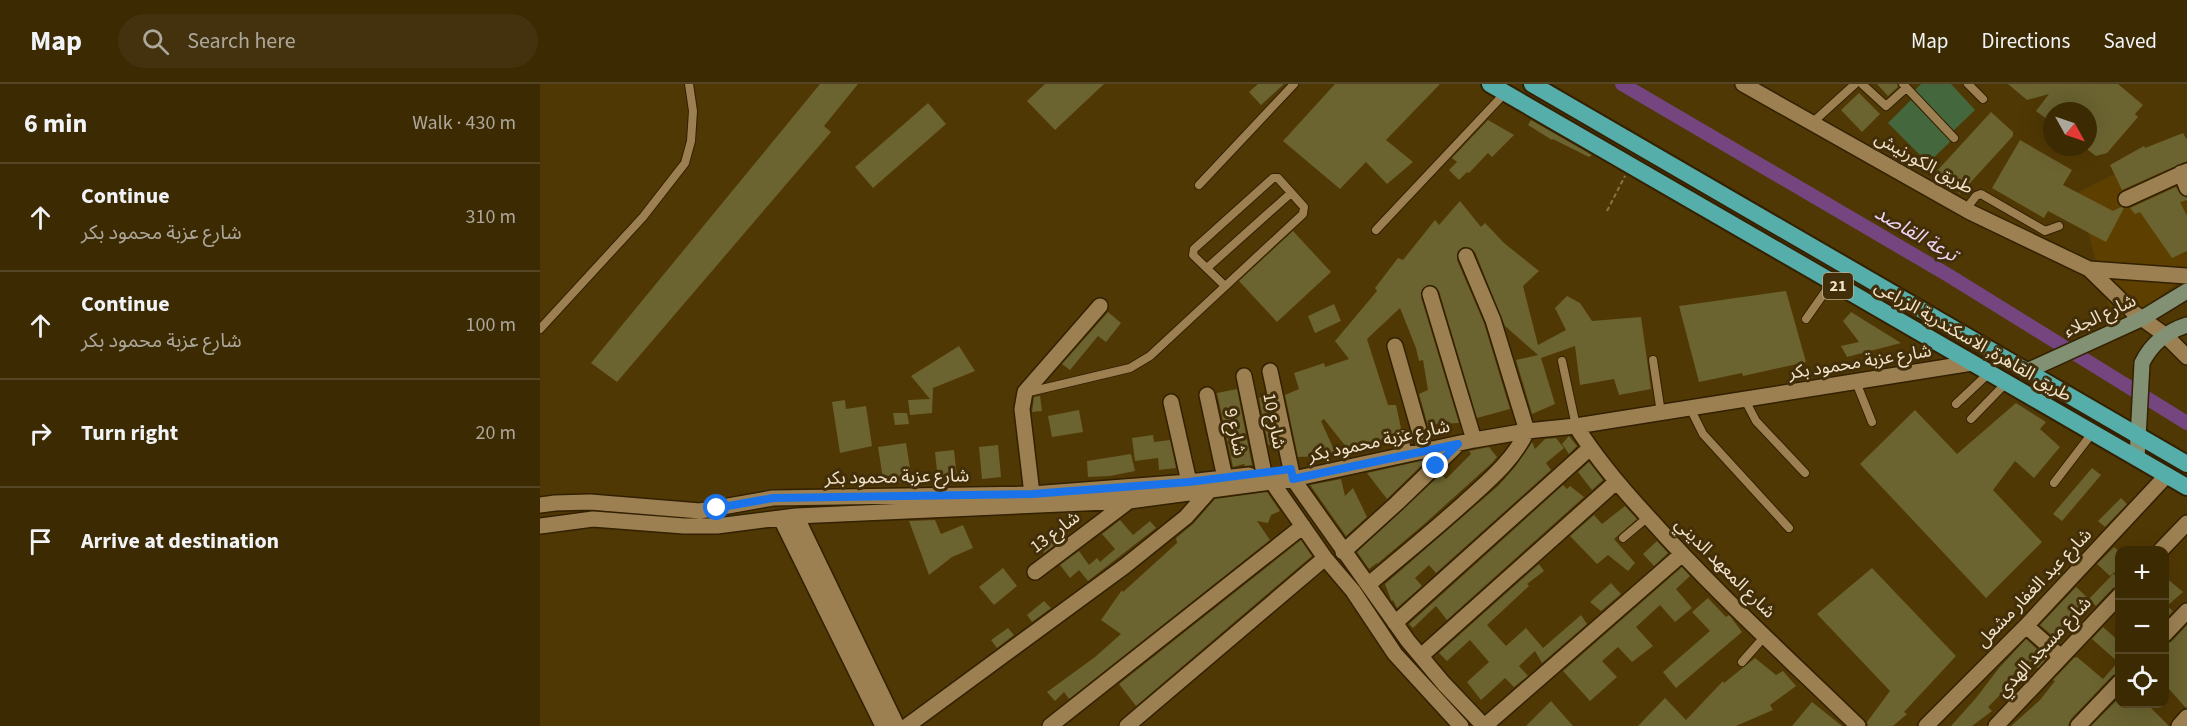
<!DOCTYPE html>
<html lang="en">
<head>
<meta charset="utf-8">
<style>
	:root { --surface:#3c2a03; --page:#43320d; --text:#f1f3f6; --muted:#aca79a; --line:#554625 }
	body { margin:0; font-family:"Source Sans 3","Noto Sans Arabic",sans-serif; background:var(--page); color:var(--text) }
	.controls { position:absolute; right:18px; bottom:18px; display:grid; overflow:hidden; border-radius:12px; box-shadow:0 6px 24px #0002 }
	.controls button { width:54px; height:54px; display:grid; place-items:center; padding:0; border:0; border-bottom:2px solid var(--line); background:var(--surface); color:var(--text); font:30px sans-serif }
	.compass { position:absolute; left:1503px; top:18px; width:54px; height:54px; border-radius:50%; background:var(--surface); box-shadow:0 6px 24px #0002; rotate:130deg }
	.stop { position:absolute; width:18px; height:18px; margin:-14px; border:4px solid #1a73e8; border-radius:50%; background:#fff }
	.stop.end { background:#1a73e8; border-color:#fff; box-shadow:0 2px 6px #0008 }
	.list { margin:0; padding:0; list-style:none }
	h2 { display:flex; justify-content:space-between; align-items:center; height:78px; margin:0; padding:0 24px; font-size:26px }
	h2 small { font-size:20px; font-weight:400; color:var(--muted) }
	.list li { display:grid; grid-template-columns:39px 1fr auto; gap:18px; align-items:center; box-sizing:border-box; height:108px; padding:0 24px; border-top:2px solid var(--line) }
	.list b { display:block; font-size:22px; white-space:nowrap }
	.list p { margin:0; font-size:20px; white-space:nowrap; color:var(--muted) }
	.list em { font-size:20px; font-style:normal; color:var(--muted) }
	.icon { flex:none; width:33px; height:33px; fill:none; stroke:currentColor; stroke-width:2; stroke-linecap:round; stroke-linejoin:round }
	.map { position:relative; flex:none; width:1647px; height:642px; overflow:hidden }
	header { display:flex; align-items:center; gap:36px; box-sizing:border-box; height:84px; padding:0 30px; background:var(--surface); border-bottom:2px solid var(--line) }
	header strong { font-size:28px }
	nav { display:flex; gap:33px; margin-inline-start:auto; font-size:21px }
	.search { width:420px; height:54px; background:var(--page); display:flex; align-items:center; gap:15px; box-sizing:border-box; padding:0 21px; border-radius:33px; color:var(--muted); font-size:22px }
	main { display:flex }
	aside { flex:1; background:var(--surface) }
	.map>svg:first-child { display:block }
</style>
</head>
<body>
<header>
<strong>Map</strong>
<div class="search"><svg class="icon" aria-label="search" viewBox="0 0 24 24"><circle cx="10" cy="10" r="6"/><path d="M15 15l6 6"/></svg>Search here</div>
<nav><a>Map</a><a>Directions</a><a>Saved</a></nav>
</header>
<main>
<aside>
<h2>6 min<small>Walk · 430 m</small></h2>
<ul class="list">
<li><svg class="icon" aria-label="ahead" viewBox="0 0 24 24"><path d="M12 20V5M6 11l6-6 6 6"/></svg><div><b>Continue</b><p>شارع عزبة محمود بكر</p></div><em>310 m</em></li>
<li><svg class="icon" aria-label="ahead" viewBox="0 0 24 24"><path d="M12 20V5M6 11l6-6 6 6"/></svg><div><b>Continue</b><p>شارع عزبة محمود بكر</p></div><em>100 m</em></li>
<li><svg class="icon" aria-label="right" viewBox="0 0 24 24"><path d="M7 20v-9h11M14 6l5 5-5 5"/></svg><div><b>Turn right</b></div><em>20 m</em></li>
<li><svg class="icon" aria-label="arrive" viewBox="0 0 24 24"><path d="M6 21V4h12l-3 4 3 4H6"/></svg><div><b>Arrive at destination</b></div></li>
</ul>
</aside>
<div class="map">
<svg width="1647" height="642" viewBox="0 0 1647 642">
	<rect width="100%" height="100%" fill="#503804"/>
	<path fill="#5d4000" d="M1647,54V192L1575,245L1537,109Z"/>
	<path fill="#45673d" d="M1381,0H1411L1435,26L1412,48L1374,7Z
		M1371,16L1411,57L1388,79L1348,39Z"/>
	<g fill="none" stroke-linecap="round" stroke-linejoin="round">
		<path stroke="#74457f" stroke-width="14" d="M1082,0L1408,191L1647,339"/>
	</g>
	<path fill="#6b6330" d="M280,0H318L284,42L291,48L77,298L51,279Z
		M505,0H564L515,46L487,17Z
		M718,0H744L721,21L709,8Z
		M795,0H900L846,56L873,78L847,100L826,78L800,105L743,57Z
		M1337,0H1357L1358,3L1348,12Z
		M1468,0H1578L1603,21L1595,30L1598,33L1567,69L1556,72L1548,66V27H1512V39L1496,27L1509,10L1487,16Z
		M1319,9L1340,30L1322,48L1301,26Z
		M388,19L406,40L333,104L315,83Z
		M1451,28L1473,48V52L1420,110L1396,88Z
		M948,36L974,51L952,73L948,69L929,89L927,88L919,96L909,86L917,78L912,74Z
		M991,36L1052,71L1049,73L1013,55L1012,56L988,41Z
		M1643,49L1647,56V77L1582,106L1570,81L1604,62L1605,64Z
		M1480,56L1532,86L1523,101L1573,127L1581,123L1584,124L1566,158L1508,127L1504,134L1452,104Z
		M1636,103L1641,111L1647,114V116L1640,118L1647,132V167L1632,174L1600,128L1595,130L1590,124Z
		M920,117L941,143L945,139L964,159L999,187L983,202L998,261L1026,246L1015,224L1027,212L1040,219L1052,237L1101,233L1111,305L1079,311L1074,295L1040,301L1035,262L1001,274L1015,320L992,330L976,276L998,271L965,242L935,168L931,164L923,163L918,167L917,176L944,239L970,325L937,334L899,207L896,203L888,201L883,204L881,213L919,339L894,340L888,342L879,310L888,306L883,276L879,277L876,264L860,224L827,255L848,321H856L861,344L857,348V351L828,362L827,358L807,364L784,335L781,337L795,368L781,372L758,373L745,311L759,305L754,289L784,279L785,283L809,275L795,257L837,207L835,204L858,174L863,176L895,136L899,141Z
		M753,147L791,188L737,238L699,197Z
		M1246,207L1266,278L1203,292L1202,289L1159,298L1139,222Z
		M794,220L801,237L775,249L768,232Z
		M568,228L581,239L566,258L558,252L530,286L522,280Z
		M1311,228L1361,259L1307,273L1301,262L1319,258L1303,237Z
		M419,262L435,287L393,304L392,329L370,331L368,316L390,315L371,292Z
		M697,305L712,381L705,382L704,380L693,383L677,309Z
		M500,312L502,327L492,328L494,313Z
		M722,313L728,332L729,331L737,367L728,360L719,314Z
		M305,316L306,325L326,322L332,362L300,369L292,318Z
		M1476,319L1506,338L1500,345L1520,363L1494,394L1475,377L1453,406L1502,458L1446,514L1320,380L1375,326L1417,370Z
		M539,326L543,348L512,353L508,332Z
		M353,329H367L369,340L355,341Z
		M613,351L614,358L630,356L636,384L619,386L618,374L595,377L592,354Z
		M1029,352L1037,362L1029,370L1022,360Z
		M1016,354L1024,364L1006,379L1011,386L896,489L889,481L875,494L882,502L857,524L853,516L852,517L851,516L845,500L958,402L975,383L992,358L995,365L1005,355Z
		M366,359L372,397L344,401L338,363Z
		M458,361L461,393L442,395L439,363Z
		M949,363L957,373L952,379L882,442L837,480V479L829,485L817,468L901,390L906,395L931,370L929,367Z
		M414,366L417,394L398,396L395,368Z
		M591,370L595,387L570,392L548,393L547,377Z
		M887,376L847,415L827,389L885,376Z
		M1049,378L1063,396L1052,406L1038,388Z
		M1552,384L1561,391L1522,437L1513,430Z
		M801,395L805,412L813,404L827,433L806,452L770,401Z
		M1023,401L1027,405L1030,402L1044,413L907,536L896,522L873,544L869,540Z
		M727,408L740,427L731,431L728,439L717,437L730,456L529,615L524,608L515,617L507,608L555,573L581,550L561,536L582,506L583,508L637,459L636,454L653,440L675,415Z
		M1581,414L1587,420L1565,443L1558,437Z
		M1085,422L1097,435L1074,455L1095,479L1088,487L1068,471L1057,480L1030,452L1054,431L1062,440Z
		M395,436L401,450L423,441L433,464L412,473L389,491L369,437Z
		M580,436L593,451L610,437L616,444L548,497L539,486L530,494L520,481L539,467L549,481L557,474L560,478L575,465L562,450Z
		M510,452L516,460L504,469L498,461Z
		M761,456L772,472L596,622L579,600Z
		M1117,457L1128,469L1114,482L1103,470Z
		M1574,463L1580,468V484L1570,492L1557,480Z
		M999,480L1004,487L987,500L989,502L947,541L966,562L986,544L1003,564L1041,531L1047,540L1002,579L995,567L979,582L988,592L974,603L965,594L941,616L927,598L949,578L930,556L907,577L899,569Z
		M1142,483L1150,492L1136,505L1152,524L1135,538L1120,521L1096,543L1113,562L1092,578L1078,563L1062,577L1077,593L1050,617L1023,587Z
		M463,484L477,502L454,521L439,503Z
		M1332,484L1416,572L1364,628L1367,630L1353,642H1328L1327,638L1350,607L1277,530Z
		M1573,490L1580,495V502L1573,504L1556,522L1552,518L1514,553L1500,541L1536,503L1549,515Z
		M1624,492L1643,508L1627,522L1633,527L1624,536Z
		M1071,499L1081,510L1061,527L1050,518Z
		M1168,514L1186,533L1189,531L1190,532L1202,548L1136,604L1123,588L1170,547L1152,528Z
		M504,517L511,524L492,538L487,531Z
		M1647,541V623L1646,624L1629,605L1624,609V560L1631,558Z
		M1563,543L1580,558V589L1573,591L1531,635L1528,642H1471L1500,616L1515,597L1513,596L1534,574L1537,573L1563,595L1578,578L1552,555Z
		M468,544L474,551L457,564L451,556Z
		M1486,555L1507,574L1498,584L1488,576L1471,593L1475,596L1448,623L1452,627L1432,642H1411L1436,614L1459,584Z
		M1215,574L1236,591L1243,587L1256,602L1230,621L1233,626L1196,642H1098L1125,614L1146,636L1183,597L1184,599Z
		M1580,613V620H1607L1629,642H1551Z
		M1011,617L1033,642H986Z
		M1272,618L1302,642H1252Z"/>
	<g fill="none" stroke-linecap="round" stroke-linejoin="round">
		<defs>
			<path id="service" d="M1322,0L1346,22L1366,4
				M1363,0L1414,54
				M1428,0L1443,15
				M1272,39L1315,0
				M659,101L754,0
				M1426,125L1436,112L1441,110L1505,147L1519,142
				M836,146L965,9
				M667,184L751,109
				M1266,235L1292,198
				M0,245L103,133L145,79L151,57L153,27L149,0
				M1113,276L1121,329
				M1022,277L1036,342
				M1316,298L1332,338
				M489,308L590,284L610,272L763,130L764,123L738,94H733L654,165L653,171L685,202
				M1205,316L1216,337L1265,389
				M1416,320L1449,289
				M1150,324L1163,350L1249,444
				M1431,335L1466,299
				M863,350L868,370
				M1514,399L1553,348
				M1083,454L1108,433
				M1202,578L1225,552"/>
			<path id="minor" d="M1641,89L1647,104
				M1586,115L1647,87
				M890,210L934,356
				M855,262L885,367
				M730,287L753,395L868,557L904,600L943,641L947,640L1141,471
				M704,292L724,389
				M667,311L685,394
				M631,318L649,398
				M1036,342C1057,376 1083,406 1110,435C1175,508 1248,574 1318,642
				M732,398L785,474L813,507L855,570L921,642
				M492,410L482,325L485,308L560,222
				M0,421L15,419L50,418L160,427L233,414L492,410L649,398L709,391
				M256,432L357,642
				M241,435L343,642
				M0,442L53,435L144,442H177L256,432L589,417L753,395L934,356L987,347L1036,342L1432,279
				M1621,466L1647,439
				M803,468L857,419L918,360
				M495,488L589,417
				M829,500C861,473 893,447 924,419C947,398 974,376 987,347L953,236L926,172
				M855,539L1050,364
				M1486,542L1521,573
				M1624,551L1647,527
				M881,572L1076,398
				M367,642L585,482L646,433L670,406
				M510,642L763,442
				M587,642L785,474
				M1386,642L1486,542L1627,391
				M1456,642L1580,511
				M1538,642L1580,598
				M1639,642L1647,633"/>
			<path id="tertiary" d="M1203,0L1430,128L1549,185L1647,192
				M1549,185L1593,228L1625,251L1647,273"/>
			<path id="secondary" d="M1487,287L1601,235L1647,207
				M1597,374L1602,279C1611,260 1628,247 1647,241"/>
			<path id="trunk" d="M950,0L1647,403
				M992,0L1647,380"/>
		</defs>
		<use href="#service" stroke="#322000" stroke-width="10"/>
		<use href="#minor" stroke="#322000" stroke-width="18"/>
		<use href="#tertiary" stroke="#322000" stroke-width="18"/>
		<use href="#secondary" stroke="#322000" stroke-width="18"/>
		<use href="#trunk" stroke="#322000" stroke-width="20"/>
		<path stroke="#89744a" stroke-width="2" stroke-dasharray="4.5 3" stroke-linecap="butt" d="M1067,127L1085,92"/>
		<use href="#service" stroke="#9c8052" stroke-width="8"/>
		<use href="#minor" stroke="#9c8052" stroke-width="15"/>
		<use href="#tertiary" stroke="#9c8052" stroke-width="15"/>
		<use href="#secondary" stroke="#829173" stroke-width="15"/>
		<use href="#trunk" stroke="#56aeaa" stroke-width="16"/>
	</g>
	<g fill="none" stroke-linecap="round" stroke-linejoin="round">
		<path stroke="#1a73e8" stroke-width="8" d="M177,424L233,414L492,410L649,398L751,385L753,395L918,360L896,382"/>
	</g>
	<g text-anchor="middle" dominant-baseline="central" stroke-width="6" stroke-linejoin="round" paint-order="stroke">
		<rect fill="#422f0a" stroke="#bdad91" stroke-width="1.5" x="1283" y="189" width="30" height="26" rx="4.5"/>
		<g font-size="16" font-weight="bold" fill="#f2e3cb">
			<text x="1298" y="202">21</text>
		</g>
		<g font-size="18" fill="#f2e3cb" stroke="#422f0a">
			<text transform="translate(1384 79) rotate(29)">طريق الكورنيش</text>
			<text transform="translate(1560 232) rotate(-25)">شارع الجلاء</text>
			<text transform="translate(1433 257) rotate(30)">طريق القاهرة, الاسكندرية الزراعى</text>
			<text transform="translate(1320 278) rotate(-9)">شارع عزبة محمود بكر</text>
			<text transform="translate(734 337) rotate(79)">شارع 10</text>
			<text transform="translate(695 348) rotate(78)">شارع 9</text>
			<text transform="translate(839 357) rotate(-12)">شارع عزبة محمود بكر</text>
			<text transform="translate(357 393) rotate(-1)">شارع عزبة محمود بكر</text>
			<text transform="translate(515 448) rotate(-37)">شارع 13</text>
			<text transform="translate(1185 484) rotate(45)">شارع المعهد الديني</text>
			<text transform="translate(1494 504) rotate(-46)">شارع عبد الغفار مشعل</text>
			<text transform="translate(1504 563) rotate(-47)">شارع مسجد الهدي</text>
		</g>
		<g font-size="20" font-style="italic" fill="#eed3f5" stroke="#422f0a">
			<text transform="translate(1376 150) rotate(30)">ترعة القاصد</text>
		</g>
	</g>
</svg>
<div class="controls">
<button>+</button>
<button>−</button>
<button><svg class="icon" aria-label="locate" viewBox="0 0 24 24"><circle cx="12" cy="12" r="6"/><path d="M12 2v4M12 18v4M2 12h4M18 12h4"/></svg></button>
</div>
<svg class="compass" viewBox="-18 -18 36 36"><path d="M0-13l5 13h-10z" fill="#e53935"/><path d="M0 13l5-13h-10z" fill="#aca79a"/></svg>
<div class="stop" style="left:177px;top:424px"></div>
<div class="stop end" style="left:896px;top:382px"></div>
</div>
</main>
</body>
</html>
